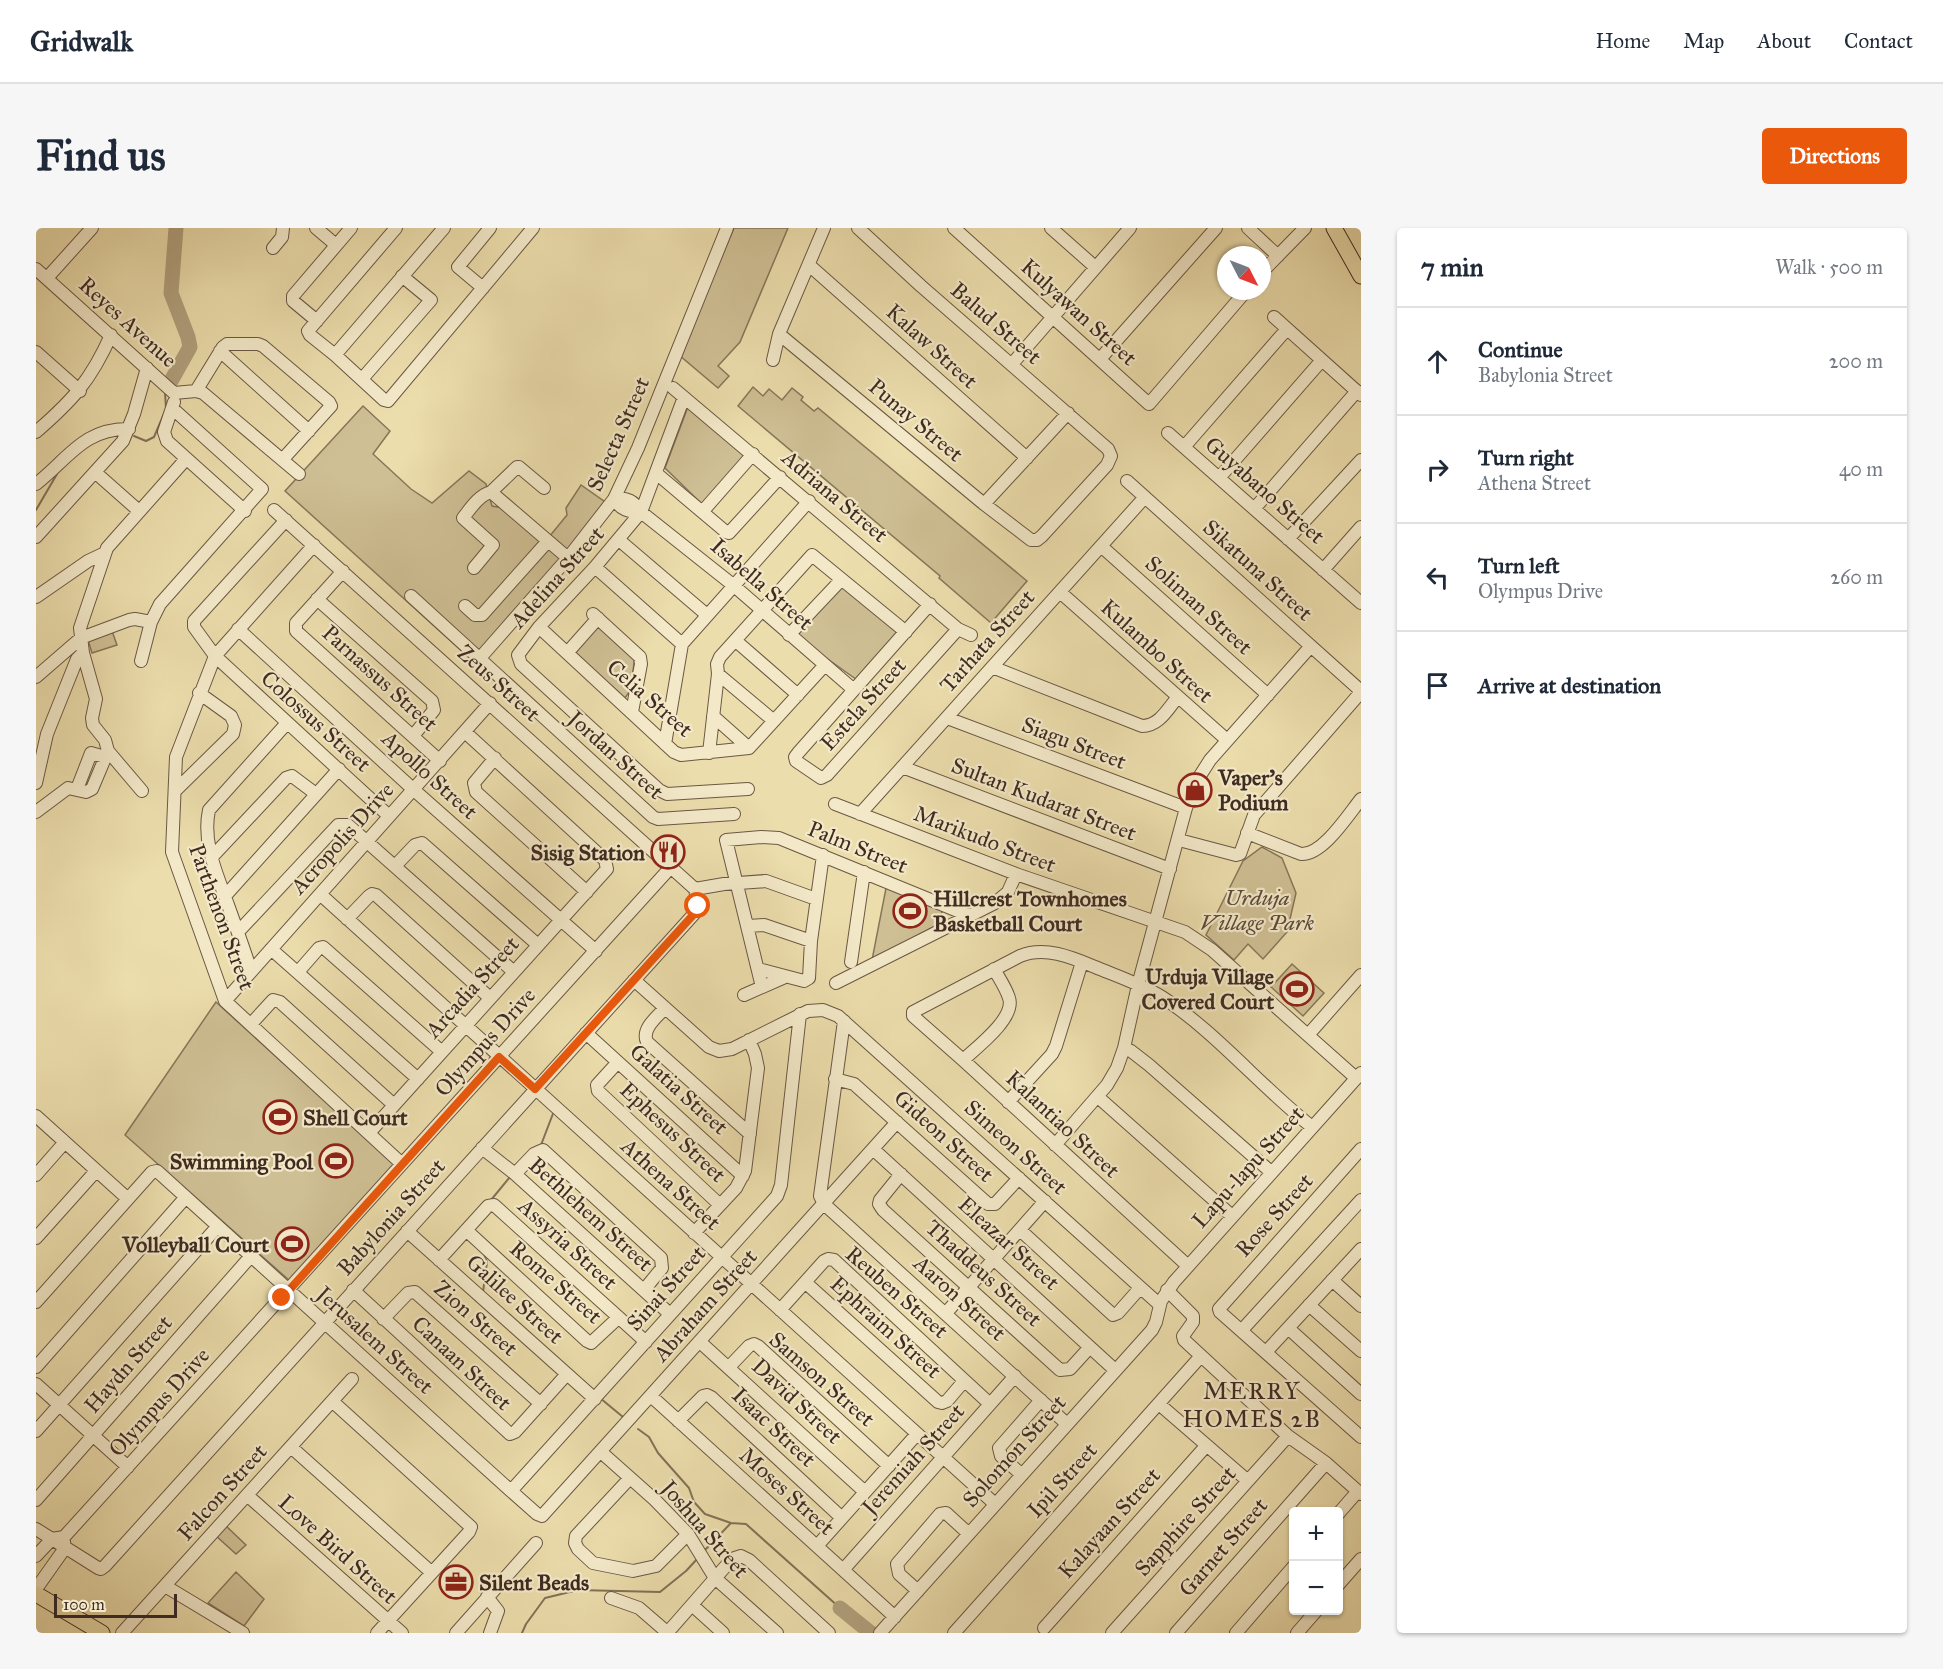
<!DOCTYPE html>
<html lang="en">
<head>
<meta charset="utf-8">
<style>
	:root { --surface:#fff; --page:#f6f6f7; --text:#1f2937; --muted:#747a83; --line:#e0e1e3; --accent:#ea580c }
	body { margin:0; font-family:"IM FELL Great Primer",serif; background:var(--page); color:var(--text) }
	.controls { position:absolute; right:18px; bottom:18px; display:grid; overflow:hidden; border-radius:6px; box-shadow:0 2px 4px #0004 }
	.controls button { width:54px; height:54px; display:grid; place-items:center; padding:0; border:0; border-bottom:2px solid var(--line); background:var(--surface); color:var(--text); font:30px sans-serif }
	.compass { position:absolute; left:1181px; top:18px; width:54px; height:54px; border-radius:50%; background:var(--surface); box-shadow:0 2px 4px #0004; rotate:132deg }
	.scale { position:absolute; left:18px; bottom:15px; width:123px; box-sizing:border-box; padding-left:6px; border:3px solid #3f2b21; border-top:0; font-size:16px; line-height:21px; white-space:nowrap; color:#3f2b21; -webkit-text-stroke:4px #f3e9c9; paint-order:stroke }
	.stop { position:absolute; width:18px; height:18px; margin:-14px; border:4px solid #ea580c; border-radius:50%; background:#fff }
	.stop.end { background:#ea580c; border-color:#fff; box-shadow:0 2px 6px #0008 }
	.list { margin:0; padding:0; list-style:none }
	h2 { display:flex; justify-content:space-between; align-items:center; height:78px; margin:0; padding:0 24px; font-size:26px }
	h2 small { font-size:20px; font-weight:400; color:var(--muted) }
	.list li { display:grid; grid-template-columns:39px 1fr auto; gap:18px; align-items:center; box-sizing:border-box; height:108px; padding:0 24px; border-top:2px solid var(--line) }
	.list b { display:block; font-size:22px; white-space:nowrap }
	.list p { margin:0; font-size:20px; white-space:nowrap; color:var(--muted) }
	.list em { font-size:20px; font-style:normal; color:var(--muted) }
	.icon { flex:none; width:33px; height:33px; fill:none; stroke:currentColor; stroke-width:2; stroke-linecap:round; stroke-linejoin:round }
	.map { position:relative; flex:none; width:1325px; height:1405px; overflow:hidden; border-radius:6px }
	header { display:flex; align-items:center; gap:36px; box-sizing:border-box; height:84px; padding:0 30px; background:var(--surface); border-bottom:2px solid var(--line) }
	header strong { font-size:28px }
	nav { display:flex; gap:33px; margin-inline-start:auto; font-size:21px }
	.intro { display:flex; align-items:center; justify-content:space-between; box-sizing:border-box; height:144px; padding:0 36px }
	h1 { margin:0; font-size:42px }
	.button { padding:15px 27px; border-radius:6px; background:var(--accent); color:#fff; font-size:21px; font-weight:700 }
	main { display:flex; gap:36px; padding:0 36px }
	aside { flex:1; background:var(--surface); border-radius:6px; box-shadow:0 2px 4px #0004 }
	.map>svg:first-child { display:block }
</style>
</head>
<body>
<header>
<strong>Gridwalk</strong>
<nav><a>Home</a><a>Map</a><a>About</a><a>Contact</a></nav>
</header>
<div class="intro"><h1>Find us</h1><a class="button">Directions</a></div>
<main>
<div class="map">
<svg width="1325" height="1405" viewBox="0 0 1325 1405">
	<rect width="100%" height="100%" fill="#ecddac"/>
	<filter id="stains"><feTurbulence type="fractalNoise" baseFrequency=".00333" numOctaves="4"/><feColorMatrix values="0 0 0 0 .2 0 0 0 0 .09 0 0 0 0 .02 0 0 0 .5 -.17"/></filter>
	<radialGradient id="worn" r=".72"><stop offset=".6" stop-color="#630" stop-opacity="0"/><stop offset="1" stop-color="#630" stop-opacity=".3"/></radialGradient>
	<path fill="#cfbf94" stroke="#87755a" stroke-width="1.5" d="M698,0H752L704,114L682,138L693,148L682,160L643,127Z
		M717,159L727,168L733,161L746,172L756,160L767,169L765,172L778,183L782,180L991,353L955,395L903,350L904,348L702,178Z
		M653,176L713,224L667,277L629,240Z
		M327,178L354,203L337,226L375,261L396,275L433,243L450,256L456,278L473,281L513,309L531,287L530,280L545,257L572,276L439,435L249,263Z
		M810,354L872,403L824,454L758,407Z
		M564,395L599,426L595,461L589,470L539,425Z
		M76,403L81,417L56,425L52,412Z
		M1226,619L1246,630L1260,665L1251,704L1227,731L1212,716L1198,732L1170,707L1207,633Z
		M851,655L908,679L901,697L836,732Z
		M1256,736L1288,765L1267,788L1235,759Z
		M180,774L360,937L254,1053L89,907Z
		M189,1297L210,1317L200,1326L179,1307Z
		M200,1344L228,1371L208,1398L172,1375Z"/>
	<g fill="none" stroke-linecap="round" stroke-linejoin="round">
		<path stroke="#837158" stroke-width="2" d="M98,208L110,213L118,209L130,181L129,164
			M0,282L21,246
			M505,917L518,883
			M455,972L474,949
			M447,1064L451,1034L448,1026
			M564,1170L587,1189
			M602,1201L613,1209L622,1225L653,1260L658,1274L669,1286L695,1295L710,1296L804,1380
			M668,1323L695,1295
			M486,1405L490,1396L509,1370L542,1362L624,1364L650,1343L662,1330"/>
		<path stroke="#b1a07d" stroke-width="15" d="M135,153L154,119L152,109L135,65L140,0
			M804,1380L835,1405"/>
		<defs>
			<path id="minor" d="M280,0L300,17
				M360,0L272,103L274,107L299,127L348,172L352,173L497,0
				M918,0L1113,176L1210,63
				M1015,0L1058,38
				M1212,0L1242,28
				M237,20L246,9L247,0
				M773,37L991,230
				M0,41L138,165
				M1226,44L1269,0
				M11,50L56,0
				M447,60L422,39L454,0
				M1238,89L1325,167
				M281,93L257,73V68L315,0
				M743,106L948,276L995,312H1001L1006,308L1071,237L1075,228L1072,221L885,58L822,0
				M184,123L273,203
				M0,124L44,163
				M299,127L408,0
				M1064,131L1180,0
				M737,132L743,106L788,0
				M976,136L1094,0
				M326,151L395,72L366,48
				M637,160L922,401L935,407
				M160,163L187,119L191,116H222L227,118L293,174L295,178L247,231
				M138,165L160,163L167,165L263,246
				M648,169L605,284L559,339L503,399L482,427L485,436L623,562L631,566L712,561
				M138,174L128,204L131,213L209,283
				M0,204C37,172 55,152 75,107
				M1132,205L1325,375
				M1148,219L1251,101
				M60,245L103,283
				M620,245L690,304L693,305L744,249
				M1183,250L1286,132
				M1091,253L1325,463
				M0,256C32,231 48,200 93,201
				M455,264L481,239H483L508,260
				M948,276L1032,185
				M1218,281L1321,163
				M238,282L659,661
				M667,283L717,226
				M605,284C592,284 585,282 578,271C591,269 598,273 605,284L697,357L818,462
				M250,292L158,393V399L179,428L353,588
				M0,309L87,213L98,186L111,140
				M1252,311L1325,232
				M583,312L671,387
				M278,317L179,428L140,529L136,624L189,773L366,936
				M1065,318L1232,467
				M559,339L646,416
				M438,340L457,317L427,290C434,281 443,267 455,264L532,330
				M1287,342L1325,299
				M307,343L260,395V403L404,533
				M1024,364L1191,512
				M375,368L617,589L622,591L698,586
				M0,369L52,333L69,325
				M281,371L396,473L398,482L377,508
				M894,376L762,525L759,529L760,533L785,550L791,547L922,401
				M429,378L439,387H446L512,313
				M557,386L604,429L605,436L596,484
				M503,399L638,524L645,527L713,520L788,438
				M202,401L378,562L560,723
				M753,407L805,352
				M700,413L762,467
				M646,416L773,273
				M531,425L562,390
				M444,430L532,330L578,271L602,220L691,0
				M105,433L115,394L124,376L226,261L136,180
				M956,439L1106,498C1123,498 1131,482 1141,470
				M682,446L738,493
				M0,449L45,410L93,392L99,391L115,394
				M677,488L713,520
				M911,490L1150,580
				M629,516L646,416
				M673,525L682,446L681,436L684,429L776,327L870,404
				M459,530L438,555L440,564L551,664
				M866,539L1134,641
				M0,555L11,506L41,431L47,425
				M41,561L55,525L69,529
				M106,563L72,523L69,512L57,497L56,490L60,471L47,425L44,400L71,320L150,231
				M139,563L197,506L199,497L195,488L163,465
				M799,576L980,646L1149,704L1176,722L1320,850
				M0,584L32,560L50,564L56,561L72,523
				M824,586L1109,269
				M1211,605L1265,626C1287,627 1312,587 1325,571
				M1143,612L1200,627L1204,626L1218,587L1325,464
				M176,629L250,550L256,548L280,566
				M359,638L379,617L386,615L502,717
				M659,661L688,656L730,653L780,671
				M284,666L959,1276
				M189,668L303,541
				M311,691L333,668L336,666L340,667L454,770
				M712,698L728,697L775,713
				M202,704L302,597H312L478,744
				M235,721L382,851
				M815,734L828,644
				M722,741L768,753L773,750L775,713L787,627
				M215,743C208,721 200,699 192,677C181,646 166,615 173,582L251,495
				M262,744L283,720L287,719L406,824
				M598,752L673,819L683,823L696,821L772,783L787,782L802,788L1124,1077
				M800,755L959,675L972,664L980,646
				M726,759L690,612L725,609L743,610L934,688
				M708,767L749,749
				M189,773L454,475
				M629,780C621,789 605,801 611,814L714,906
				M808,793L784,968L788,976L1031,1196
				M215,796L237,772L244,774L358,877
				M550,805L707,948
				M1272,807L1325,747
				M1088,820L1095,823L1113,837L1235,944
				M927,832C940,820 980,790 973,770C970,760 963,750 958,741
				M582,834L561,857L562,863L684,977
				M799,851L818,856L952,976H959L983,950
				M1062,869L1196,988
				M972,874L1016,826L1020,818L1046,734
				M0,888L92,971
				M333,905L571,641L569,632L429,504
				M1019,917L1071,857L1081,840L1088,820L1102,757L1150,580L1160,554L1174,532L1275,418
				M446,920L479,946L634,1086
				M837,921L1079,1142
				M1325,921L1183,1081L1184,1084L1325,1209
				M479,946L498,926L507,922L625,1030L626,1040L608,1062
				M865,946L844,972L843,976L847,982L1024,1142L1034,1141L1054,1119
				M0,947L29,914
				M430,1002L551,1113L555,1115L582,1090
				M984,1002L1077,1087L1082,1085L1104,1060
				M371,1003L559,1171
				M658,1005L700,960L709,943L722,840L719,826L713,812
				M0,1010L60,943
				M403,1032L452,978L458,977L610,1114
				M1152,1038L927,832L877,788V784L984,728C1009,718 1035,729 1059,739C1081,748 1105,756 1126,769C1180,804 1225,859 1276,899
				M1296,1052L1325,1078
				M770,1055L902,1174L906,1175L911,1173L928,1153
				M317,1062L474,1206L479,1204L531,1146
				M1131,1062L1157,1088V1094L1147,1108L1148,1112L1252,1208L1290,1235L1325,1266
				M0,1074L116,944L121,943L475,1263L501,1286L506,1288L861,894
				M1273,1077L1325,1123
				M744,1082L788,1033L792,1031L798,1032L954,1176
				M910,1085L1009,973
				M347,1091L372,1065L379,1064L505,1176
				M1252,1100L1325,1166
				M1206,1102L1325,972
				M664,1114L829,1264
				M1230,1124L1325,1021
				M0,1139L150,969
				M693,1139L713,1118L718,1116L722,1118L853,1238
				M0,1156L92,1239
				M615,1168L859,1389
				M296,1173L435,1299L433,1304L341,1405
				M1123,1176L1212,1253
				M642,1193L667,1168L671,1167L675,1169L806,1290
				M0,1203L182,998
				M255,1219L395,1344
				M565,1224L619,1272L652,1306L679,1350L741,1405
				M986,1247L965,1228L963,1220L1005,1172
				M594,1250L540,1308L539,1315L542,1321L557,1335L597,1343L620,1338L652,1306
				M475,1263L741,968L745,957L764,786
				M211,1267L366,1405
				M0,1272L215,1028
				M1302,1286L1322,1263
				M0,1301L62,1340L65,1341L69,1338L658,686L662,678L659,661
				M781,1318L881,1206
				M0,1328L16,1311L28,1309L635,639
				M807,1342L979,1148
				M1302,1357L1325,1331
				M129,1358L207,1405
				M0,1361L29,1320L28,1314
				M882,1363L863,1346L861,1336L904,1286L910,1285L933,1306
				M451,1369L462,1383L454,1405
				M575,1370L603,1380L632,1405
				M656,1377L687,1405
				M1008,1400L1170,1218
				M632,1404L696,1331L705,1328L713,1332L793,1405
				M86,1405L316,1151
				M420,1405L500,1315
				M844,1405L1116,1102L1120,1094L1125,1073L1138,1054L1325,845
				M918,1405L1165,1128
				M1076,1405L1252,1208
				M1140,1405L1290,1235
				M1200,1405L1258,1338
				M1261,1405L1281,1382"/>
			<path id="major" d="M1298,0L1325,48
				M0,1366L66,1405"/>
		</defs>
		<use href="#minor" stroke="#6a5844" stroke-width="14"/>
		<use href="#major" stroke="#3f2b21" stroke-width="17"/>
		<use href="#minor" stroke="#f3e9c9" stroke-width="12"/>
		<use href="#major" stroke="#ecddac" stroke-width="15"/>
	</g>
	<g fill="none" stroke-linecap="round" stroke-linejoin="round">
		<path stroke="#ea580c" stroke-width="8" d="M246,1070L463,829L499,861L658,686L662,678"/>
	</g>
	<defs>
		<symbol id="shop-ring" viewBox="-11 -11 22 22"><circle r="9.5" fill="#f3e9c9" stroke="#8f2418" stroke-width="1.5"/><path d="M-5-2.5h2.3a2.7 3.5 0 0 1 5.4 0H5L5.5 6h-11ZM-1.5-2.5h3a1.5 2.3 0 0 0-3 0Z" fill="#8f2418"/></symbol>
		<symbol id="restaurant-ring" viewBox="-11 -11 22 22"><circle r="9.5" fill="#f3e9c9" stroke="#8f2418" stroke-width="1.5"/><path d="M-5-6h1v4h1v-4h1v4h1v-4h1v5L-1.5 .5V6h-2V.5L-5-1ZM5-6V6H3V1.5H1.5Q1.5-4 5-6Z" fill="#8f2418"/></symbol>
		<symbol id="stadium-ring" viewBox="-11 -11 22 22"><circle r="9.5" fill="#f3e9c9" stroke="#8f2418" stroke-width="1.5"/><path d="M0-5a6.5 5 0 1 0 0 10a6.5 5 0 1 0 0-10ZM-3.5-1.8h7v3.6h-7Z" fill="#8f2418"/></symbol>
		<symbol id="office-ring" viewBox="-11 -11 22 22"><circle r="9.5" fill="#f3e9c9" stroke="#8f2418" stroke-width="1.5"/><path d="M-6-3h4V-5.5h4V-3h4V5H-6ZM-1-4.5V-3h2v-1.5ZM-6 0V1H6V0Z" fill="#8f2418"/></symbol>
	</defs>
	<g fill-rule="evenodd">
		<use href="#shop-ring" x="1140" y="543" width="38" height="38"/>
		<use href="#restaurant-ring" x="613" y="605" width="38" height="38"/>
		<use href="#stadium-ring" x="855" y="664" width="38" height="38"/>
		<use href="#stadium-ring" x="1242" y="742" width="38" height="38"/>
		<use href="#stadium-ring" x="225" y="870" width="38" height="38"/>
		<use href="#stadium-ring" x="281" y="914" width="38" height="38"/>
		<use href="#stadium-ring" x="237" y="997" width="38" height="38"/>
		<use href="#office-ring" x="401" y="1335" width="38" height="38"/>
	</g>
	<g text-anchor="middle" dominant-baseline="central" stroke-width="4.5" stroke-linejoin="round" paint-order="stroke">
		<g font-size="22" fill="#3f2b21" stroke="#f3e9c9">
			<text transform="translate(1043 84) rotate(42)">Kulyawan Street</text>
			<text transform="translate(92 94) rotate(42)">Reyes Avenue</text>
			<text transform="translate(960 95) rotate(41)">Balud Street</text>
			<text transform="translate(896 118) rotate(42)">Kalaw Street</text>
			<text transform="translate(880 192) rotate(40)">Punay Street</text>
			<text transform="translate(582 206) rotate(-66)">Selecta Street</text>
			<text transform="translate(1229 262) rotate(41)">Guyabano Street</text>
			<text transform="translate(799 268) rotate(40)">Adriana Street</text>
			<text transform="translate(1222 342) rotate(42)">Sikatuna Street</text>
			<text transform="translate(521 349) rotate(-48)">Adelina Street</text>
			<text transform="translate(726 356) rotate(41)">Isabella Street</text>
			<text transform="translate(1163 377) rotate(42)">Soliman Street</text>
			<text transform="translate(951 413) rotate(-48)">Tarhata Street</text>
			<text transform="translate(1121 423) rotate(42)">Kulambo Street</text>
			<text transform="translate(344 450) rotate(42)">Parnassus Street</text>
			<text transform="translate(463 455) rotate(42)">Zeus Street</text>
			<text transform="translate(614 470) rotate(41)">Celia Street</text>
			<text transform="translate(827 476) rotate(-48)">Estela Street</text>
			<text transform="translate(280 493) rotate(42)">Colossus Street</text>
			<text transform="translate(1038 515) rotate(21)">Siagu Street</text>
			<text transform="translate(580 527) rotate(42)">Jordan Street</text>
			<text transform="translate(394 547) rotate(42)">Apollo Street</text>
			<text transform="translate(1008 571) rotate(21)">Sultan Kudarat Street</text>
			<text transform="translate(306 610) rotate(-48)">Acropolis Drive</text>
			<text transform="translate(949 611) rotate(21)">Marikudo Street</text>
			<text transform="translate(822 619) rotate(22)">Palm Street</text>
			<text transform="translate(186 689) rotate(70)">Parthenon Street</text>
			<text transform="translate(436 759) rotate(-48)">Arcadia Street</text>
			<text transform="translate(449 814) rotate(-48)">Olympus Drive</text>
			<text transform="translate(643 861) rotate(42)">Galatia Street</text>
			<text transform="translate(1027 896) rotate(43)">Kalantiao Street</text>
			<text transform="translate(637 904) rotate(43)">Ephesus Street</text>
			<text transform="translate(908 908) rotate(42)">Gideon Street</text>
			<text transform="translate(980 919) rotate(42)">Simeon Street</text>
			<text transform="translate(1212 939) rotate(-48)">Lapu-lapu Street</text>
			<text transform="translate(635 956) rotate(42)">Athena Street</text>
			<text transform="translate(555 986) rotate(42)">Bethlehem Street</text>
			<text transform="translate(1238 987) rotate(-48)">Rose Street</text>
			<text transform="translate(355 989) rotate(-48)">Babylonia Street</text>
			<text transform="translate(973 1015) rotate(42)">Eleazar Street</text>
			<text transform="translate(532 1016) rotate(42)">Assyria Street</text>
			<text transform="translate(948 1045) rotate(42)">Thaddeus Street</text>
			<text transform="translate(520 1054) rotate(41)">Rome Street</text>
			<text transform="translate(630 1060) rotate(-48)">Sinai Street</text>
			<text transform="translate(861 1064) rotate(41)">Reuben Street</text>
			<text transform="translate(924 1070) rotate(42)">Aaron Street</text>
			<text transform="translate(479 1071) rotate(42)">Galilee Street</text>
			<text transform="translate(669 1077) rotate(-48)">Abraham Street</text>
			<text transform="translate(440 1090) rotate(41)">Zion Street</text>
			<text transform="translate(850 1099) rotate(42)">Ephraim Street</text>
			<text transform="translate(339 1112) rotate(42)">Jerusalem Street</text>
			<text transform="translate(426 1135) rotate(43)">Canaan Street</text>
			<text transform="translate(92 1136) rotate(-49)">Haydn Street</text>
			<text transform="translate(786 1151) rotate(41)">Samson Street</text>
			<text transform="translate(761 1173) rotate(43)">David Street</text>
			<text transform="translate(123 1174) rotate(-48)">Olympus Drive</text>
			<text transform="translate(738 1199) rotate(43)">Isaac Street</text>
			<text transform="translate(978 1223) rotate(-48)">Solomon Street</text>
			<text transform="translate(877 1231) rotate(-48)">Jeremiah Street</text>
			<text transform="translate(1026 1252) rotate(-48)">Ipil Street</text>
			<text transform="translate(751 1263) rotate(42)">Moses Street</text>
			<text transform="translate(186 1264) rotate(-48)">Falcon Street</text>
			<text transform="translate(1149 1293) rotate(-48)">Sapphire Street</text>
			<text transform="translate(1073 1295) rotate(-48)">Kalayaan Street</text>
			<text transform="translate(669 1301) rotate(49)">Joshua Street</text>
			<text transform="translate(1187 1319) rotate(-49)">Garnet Street</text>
			<text transform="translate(302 1321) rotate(42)">Love Bird Street</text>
		</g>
		<g font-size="22" font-weight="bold" fill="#3f2b21" stroke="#f3e9c9" text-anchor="start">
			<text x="1182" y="549">Vaper's<tspan x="1182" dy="25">Podium</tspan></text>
			<text x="609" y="624" text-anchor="end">Sisig Station</text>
			<text x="897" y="670">Hillcrest Townhomes<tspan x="897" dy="25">Basketball Court</tspan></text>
			<text x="1238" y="748" text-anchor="end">Urduja Village<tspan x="1238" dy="25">Covered Court</tspan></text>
			<text x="267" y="889">Shell Court</text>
			<text x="277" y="933" text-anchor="end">Swimming Pool</text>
			<text x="233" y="1016" text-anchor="end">Volleyball Court</text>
			<text x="443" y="1354">Silent Beads</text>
		</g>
		<g font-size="22" font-style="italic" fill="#5c4938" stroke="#f3e9c9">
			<text x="1221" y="669">Urduja<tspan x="1221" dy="25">Village Park</tspan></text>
		</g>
		<g font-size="24" letter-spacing="1.5" fill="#3f2b21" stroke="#f3e9c9">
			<text x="1216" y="1163">MERRY<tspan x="1216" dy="28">HOMES 2B</tspan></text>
		</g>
	</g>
	<rect width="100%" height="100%" filter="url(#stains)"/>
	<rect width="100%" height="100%" fill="url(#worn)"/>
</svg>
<div class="controls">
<button>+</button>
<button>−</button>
</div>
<svg class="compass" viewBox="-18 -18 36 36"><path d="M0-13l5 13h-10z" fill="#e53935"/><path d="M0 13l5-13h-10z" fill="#747a83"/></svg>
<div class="scale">100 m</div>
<div class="stop" style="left:662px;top:678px"></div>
<div class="stop end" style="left:246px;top:1070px"></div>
</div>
<aside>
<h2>7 min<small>Walk · 500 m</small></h2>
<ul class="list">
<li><svg class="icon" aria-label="ahead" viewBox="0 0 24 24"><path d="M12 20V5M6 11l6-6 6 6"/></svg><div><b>Continue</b><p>Babylonia Street</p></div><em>200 m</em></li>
<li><svg class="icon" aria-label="right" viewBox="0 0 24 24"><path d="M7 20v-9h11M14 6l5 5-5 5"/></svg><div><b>Turn right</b><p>Athena Street</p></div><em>40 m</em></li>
<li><svg class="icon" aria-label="left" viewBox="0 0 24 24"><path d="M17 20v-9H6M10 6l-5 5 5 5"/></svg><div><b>Turn left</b><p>Olympus Drive</p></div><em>260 m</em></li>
<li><svg class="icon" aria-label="arrive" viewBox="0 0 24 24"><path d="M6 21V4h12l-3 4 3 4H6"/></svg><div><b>Arrive at destination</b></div></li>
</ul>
</aside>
</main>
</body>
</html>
